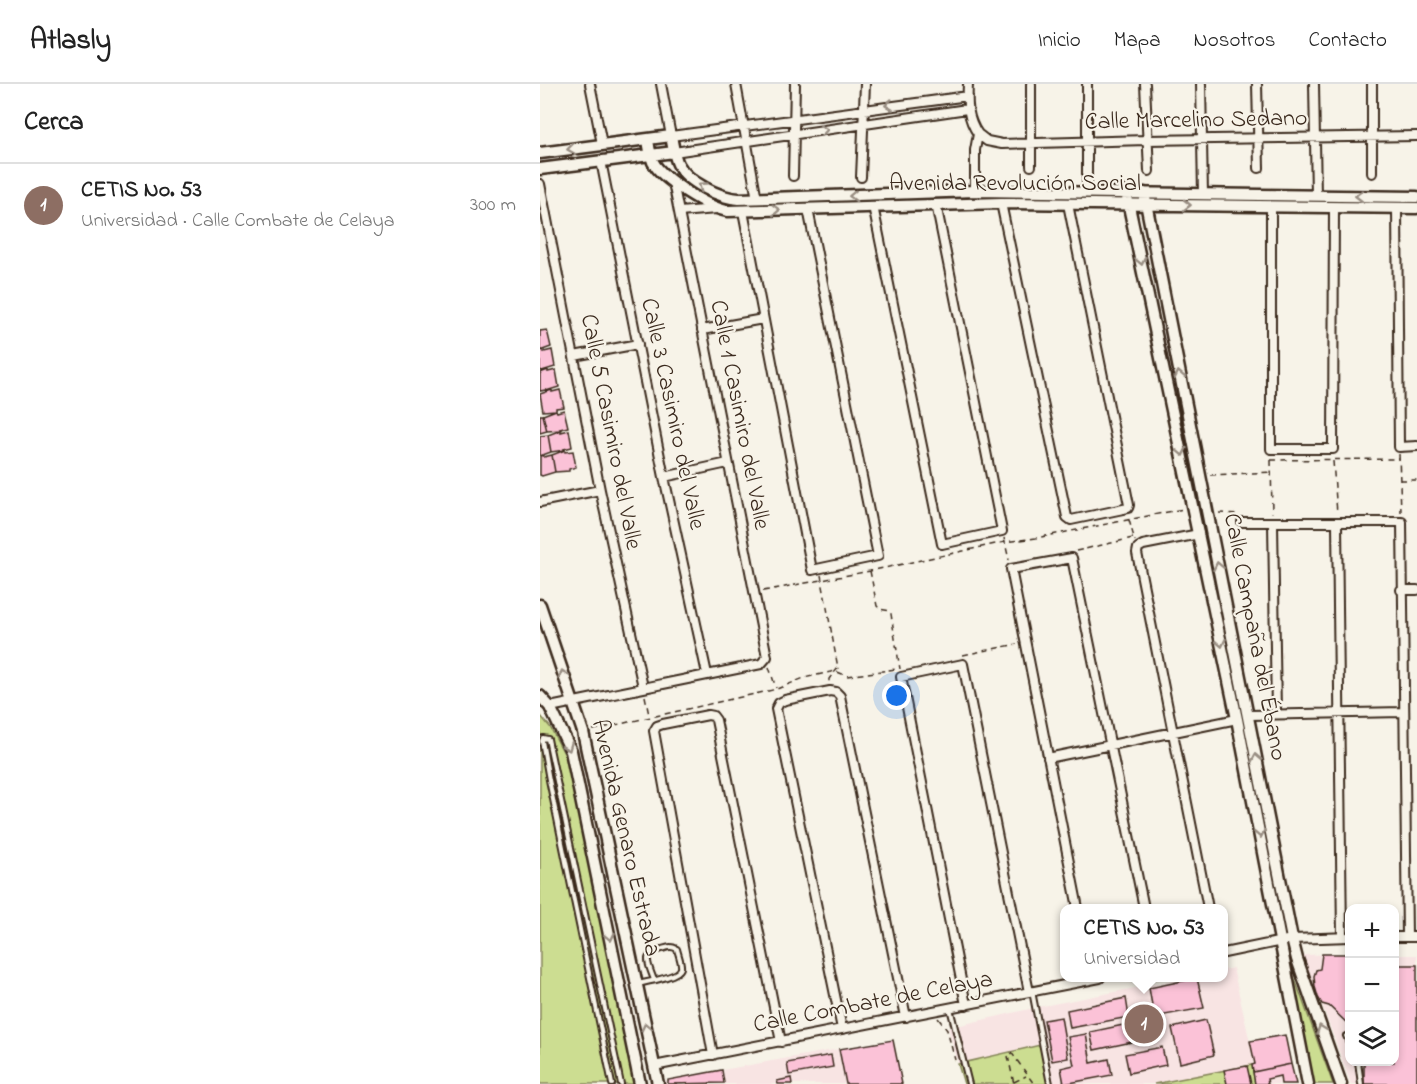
<!DOCTYPE html>
<html lang="es">
<head>
<meta charset="utf-8">
<style>
	:root { --surface:#fff; --page:#f2f2f2; --text:#222; --muted:#767676; --line:#e0e0e0; --accent:#111827 }
	body { margin:0; font-family:"Indie Flower",sans-serif; background:var(--page); color:var(--text) }
	.controls { position:absolute; right:18px; bottom:18px; display:grid; overflow:hidden; border-radius:12px; box-shadow:0 3px 9px #0003 }
	.controls button { width:54px; height:54px; display:grid; place-items:center; padding:0; border:0; border-bottom:2px solid var(--line); background:var(--surface); color:var(--text); font:30px sans-serif }
	.you { position:absolute; left:357px; top:612px; width:21px; height:21px; margin:-15px; border:4px solid #fff; border-radius:50%; background:#1a73e8; box-shadow:0 0 0 9px #1a73e833 }
	.badge { display:grid; place-items:center; width:39px; height:39px; border-radius:50%; background:var(--accent); color:#fff; font-size:20px; font-weight:700 }
	.pin { position:absolute; translate:-50% -50%; border:3px solid #fff; box-shadow:0 2px 6px #0006 }
	.popup { position:absolute; left:520px; top:820px; width:168px; height:78px; box-sizing:border-box; display:grid; place-content:center; border-radius:12px; background:var(--surface); filter:drop-shadow(0 2px 4px #0005); font-size:20px; white-space:nowrap; color:var(--muted) }
	.popup b { font-size:22px; color:var(--text) }
	.popup::after { content:''; position:absolute; left:50%; top:100%; margin-left:-12px; border:12px solid transparent; border-top-color:var(--surface) }
	.list { margin:0; padding:0; list-style:none }
	h2 { display:flex; justify-content:space-between; align-items:center; height:78px; margin:0; padding:0 24px; font-size:26px }
	h2 small { font-size:20px; font-weight:400; color:var(--muted) }
	.list li { display:grid; grid-template-columns:39px 1fr auto; gap:18px; align-items:center; box-sizing:border-box; height:84px; padding:0 24px; border-top:2px solid var(--line) }
	.list b { display:block; font-size:22px; white-space:nowrap }
	.list p { margin:0; font-size:20px; white-space:nowrap; color:var(--muted) }
	.list em { font-size:20px; font-style:normal; color:var(--muted) }
	.icon { flex:none; width:33px; height:33px; fill:none; stroke:currentColor; stroke-width:2; stroke-linecap:round; stroke-linejoin:round }
	.map { position:relative; flex:none; width:877px; height:1000px; overflow:hidden }
	header { display:flex; align-items:center; gap:36px; box-sizing:border-box; height:84px; padding:0 30px; background:var(--surface); border-bottom:2px solid var(--line) }
	header strong { font-size:28px }
	nav { display:flex; gap:33px; margin-inline-start:auto; font-size:21px }
	main { display:flex }
	aside { flex:1; background:var(--surface) }
	.map>svg:first-child { display:block }
</style>
</head>
<body>
<header>
<strong>Atlasly</strong>
<nav><a>Inicio</a><a>Mapa</a><a>Nosotros</a><a>Contacto</a></nav>
</header>
<main>
<aside>
<h2>Cerca<small></small></h2>
<ul class="list">
<li><span class="badge" style="background:#8d6e63">1</span><div><b>CETIS No. 53</b><p>Universidad · Calle Combate de Celaya</p></div><em>300 m</em></li>
</ul>
</aside>
<div class="map">
<svg width="877" height="1000" viewBox="0 0 877 1000">
	<rect width="100%" height="100%" fill="#f7f3e8"/>
	<filter id="ink" filterUnits="userSpaceOnUse"><feTurbulence type="fractalNoise" baseFrequency=".0167" numOctaves="2"/><feDisplacementMap in="SourceGraphic" scale="12" xChannelSelector="R" yChannelSelector="G"/><feConvolveMatrix kernelMatrix="1 2 1 2 8 2 1 2 1" color-interpolation-filters="sRGB"/></filter>
	<g filter="url(#ink)">
		<path fill="#f8e4e3" d="M809,870L810,978H854L855,871H877V1000H811L784,926L761,871Z
			M693,884L715,980L712,981L713,987L751,980L756,1000H424L408,944L498,923L646,894H684V886Z
			M299,965L306,1000H122L121,997Z"/>
		<path fill="#ccdd91" stroke="#848458" stroke-width="1.5" d="M0,631L10,643L28,677L94,1000H0Z
			M748,876L793,1000H773Z
			M505,960L513,1000H424L418,980Z
			M712,981L715,1000H614Z"/>
		<path fill="#fbc2d7" stroke="#3b2a1e" stroke-width="1.5" d="M7,246L11,263L0,267V247Z
			M4,266V268L12,266L15,283L2,287L0,286V267Z
			M8,286V288L16,286L19,303L6,307V306L0,307V289Z
			M12,306V308L20,306L24,323L16,324V326L3,327L0,310Z
			M16,326L17,328L24,326L28,343L20,345L21,346L7,347L3,331Z
			M0,331H3L7,347L0,349Z
			M21,346V348L29,346L32,363L24,365L25,366L11,368L8,351Z
			M8,351L11,368L0,372V352Z
			M25,366V368L33,367L36,383L29,385V387L15,388L12,371Z
			M4,371V373L12,371L15,388L2,392L0,391V372Z
			M782,870H810V942L789,922L782,920L778,913L775,903L774,892L776,886L780,885Z
			M854,881H877V1000H824V978H854Z
			M657,894L664,924L614,933L609,904Z
			M586,914L589,933L530,944L527,926Z
			M521,933L528,974L512,977L504,936Z
			M607,936L611,954L554,966L550,948Z
			M666,936L674,971L640,979L632,944Z
			M546,950L551,979L569,975L572,991L524,1000L521,984L534,981L528,953Z
			M745,951L751,980L713,988L712,981L715,980L710,957Z
			M353,956L362,1000H306L299,965Z
			M622,963L626,981L589,989L585,970Z
			M291,971L293,983L249,991L247,979Z
			M751,980L756,1000H741L740,992L727,995L728,1000H715L713,988Z
			M707,982L711,1000H687L684,986Z
			M182,986L184,999L128,1000V996Z
			M251,994L252,1000H238L237,997Z"/>
		<g fill="none" stroke-linecap="round" stroke-linejoin="round">
			<defs>
				<path id="lane" d="M97,900C106,898 139,893 141,884C142,879 138,870 137,865C131,862 129,863 122,865C101,870 108,879 114,896
					M492,907L510,1000
					M410,924L429,1000
					M806,952L810,961
					M818,978L821,1000
					M72,1000L9,696L2,657L3,654L8,655L81,1000"/>
				<path id="street" d="M50,0L62,60
					M121,0L131,52L428,12
					M196,0L217,115
					M428,0C427,19 427,34 438,50L435,66V107
					M491,0V82
					M547,0V109
					M605,0L609,87
					M661,0L663,111
					M717,0L719,84
					M774,0L776,112
					M438,50L447,57L462,60L607,56L877,52
					M134,68L427,25
					M61,77L124,393L167,590
					M832,89V0
					M253,92L255,0
					M321,93L325,0
					M0,100L60,406L103,603
					M461,119L527,433L531,436L588,424L589,421L528,120
					M333,122L402,460L462,447L396,120
					M731,123V365H793L794,123
					M857,124L859,363L877,362
					M203,127L272,486L338,472L268,125
					M139,128L177,125
					M162,246L223,235
					M34,272L98,260
					M124,393L188,379
					M0,418L60,406
					M702,438H862L867,853
					M733,439L736,629
					M797,439L802,853
					M659,450L603,461L598,464L597,469L668,824
					M861,506H877
					M10,623L221,580L227,573L133,98
					M708,631L863,628
					M508,674L697,635
					M538,824L471,485L532,474L604,824
					M854,853H877
					M684,869L752,855L810,853
					M426,921L361,593L423,580L489,908
					M302,945L236,625L239,619L245,616L290,607L296,608L300,612L366,933
					M173,971L114,647L117,642L123,640L168,631L173,632L176,636L241,958
					M114,982L560,894"/>
				<path id="secondary" d="M108,55C109,63 110,71 113,78C123,96 169,124 188,127L461,119L877,124
					M0,69L131,52C133,61 134,72 138,80C147,98 180,114 199,115L435,107L877,113
					M0,85L134,68
					M586,108L697,635L768,1000
					M604,109L752,855L757,875L801,1000
					M0,521L43,648L118,1000
					M0,612L10,623L31,667L100,1000"/>
			</defs>
			<use href="#lane" stroke="#3b2a1e" stroke-width="8"/>
			<use href="#street" stroke="#3b2a1e" stroke-width="12"/>
			<use href="#secondary" stroke="#3b2a1e" stroke-width="15"/>
			<path stroke="#3b2a1e" stroke-width="1.5" stroke-dasharray="6 4.5" stroke-linecap="butt" d="M859,370L861,428
				M731,376L859,375
				M731,376L732,429
				M793,377L797,429
				M670,391L731,388
				M860,396H877
				M679,429L698,430
				M589,436L595,457
				M464,454L469,476
				M536,467L593,454
				M330,487L337,522L340,525L350,527L351,530L360,585
				M281,491L298,584L289,595V599
				M223,507L330,487L465,458L496,454L643,425
				M423,571L477,560
				M229,583L236,604
				M105,612L109,631
				M53,646L237,605L264,594L295,587L307,592L356,585
				M398,934L407,946L415,976
				M471,968L494,1000
				M468,972L474,1000
				M474,998L486,992"/>
			<use href="#lane" stroke="#f7f3e8" stroke-width="4"/>
			<use href="#street" stroke="#f7f3e8" stroke-width="8"/>
			<use href="#secondary" stroke="#f7f3e8" stroke-width="10"/>
		</g>
		<defs><path id="oneway-chevron" d="M-2-3.5L2.5 0L-2 3.5" fill="none" stroke-width="1.6" stroke-linecap="round" stroke-linejoin="round" transform="scale(1.5)"/></defs>
		<g stroke="#998e83">
			<use href="#oneway-chevron" transform="translate(349 21) rotate(173)"/>
			<use href="#oneway-chevron" transform="translate(284 46) rotate(-8)"/>
			<use href="#oneway-chevron" transform="translate(31 65) rotate(172)"/>
			<use href="#oneway-chevron" transform="translate(162 102) rotate(-144)"/>
			<use href="#oneway-chevron" transform="translate(313 112) rotate(178)"/>
			<use href="#oneway-chevron" transform="translate(819 112) rotate(-180)"/>
			<use href="#oneway-chevron" transform="translate(647 121) rotate(1)"/>
			<use href="#oneway-chevron" transform="translate(236 126) rotate(-2)"/>
			<use href="#oneway-chevron" transform="translate(601 177) rotate(78)"/>
			<use href="#oneway-chevron" transform="translate(639 291) rotate(-101)"/>
			<use href="#oneway-chevron" transform="translate(642 368) rotate(78)"/>
			<use href="#oneway-chevron" transform="translate(678 482) rotate(-101)"/>
			<use href="#oneway-chevron" transform="translate(681 559) rotate(78)"/>
			<use href="#oneway-chevron" transform="translate(23 590) rotate(-107)"/>
			<use href="#oneway-chevron" transform="translate(28 663) rotate(68)"/>
			<use href="#oneway-chevron" transform="translate(716 674) rotate(-101)"/>
			<use href="#oneway-chevron" transform="translate(720 750) rotate(79)"/>
			<use href="#oneway-chevron" transform="translate(70 853) rotate(78)"/>
			<use href="#oneway-chevron" transform="translate(106 943) rotate(-102)"/>
			<use href="#oneway-chevron" transform="translate(781 945) rotate(-110)"/>
		</g>
	</g>
	<g text-anchor="middle" dominant-baseline="central" stroke-width="4.5" stroke-linejoin="round" paint-order="stroke">
		<g font-size="24" fill="#3b2a1e" stroke="#f7f3e8">
			<text transform="translate(656 37) rotate(-1)">Calle Marcelino Sedano</text>
			<text x="475" y="100">Avenida Revolución Social</text>
			<text transform="translate(132 330) rotate(78)">Calle 3 Casimiro del Valle</text>
			<text transform="translate(199 331) rotate(79)">Calle 1 Casimiro del Valle</text>
			<text transform="translate(70 348) rotate(79)">Calle 5 Casimiro del Valle</text>
			<text transform="translate(714 553) rotate(79)">Calle Campaña del Ébano</text>
			<text transform="translate(85 754) rotate(77)">Avenida Genaro Estrada</text>
			<text transform="translate(333 919) rotate(-11)">Calle Combate de Celaya</text>
		</g>
	</g>
</svg>
<div class="controls">
<button>+</button>
<button>−</button>
<button><svg class="icon" aria-label="layers" viewBox="0 0 24 24"><path d="M12 4l9 5-9 5-9-5zM3 14l9 5 9-5"/></svg></button>
</div>
<div class="you"></div>
<div class="pin badge" style="left:604px;top:940px;background:#8d6e63">1</div>
<div class="popup"><b>CETIS No. 53</b>Universidad</div>
</div>
</main>
</body>
</html>
